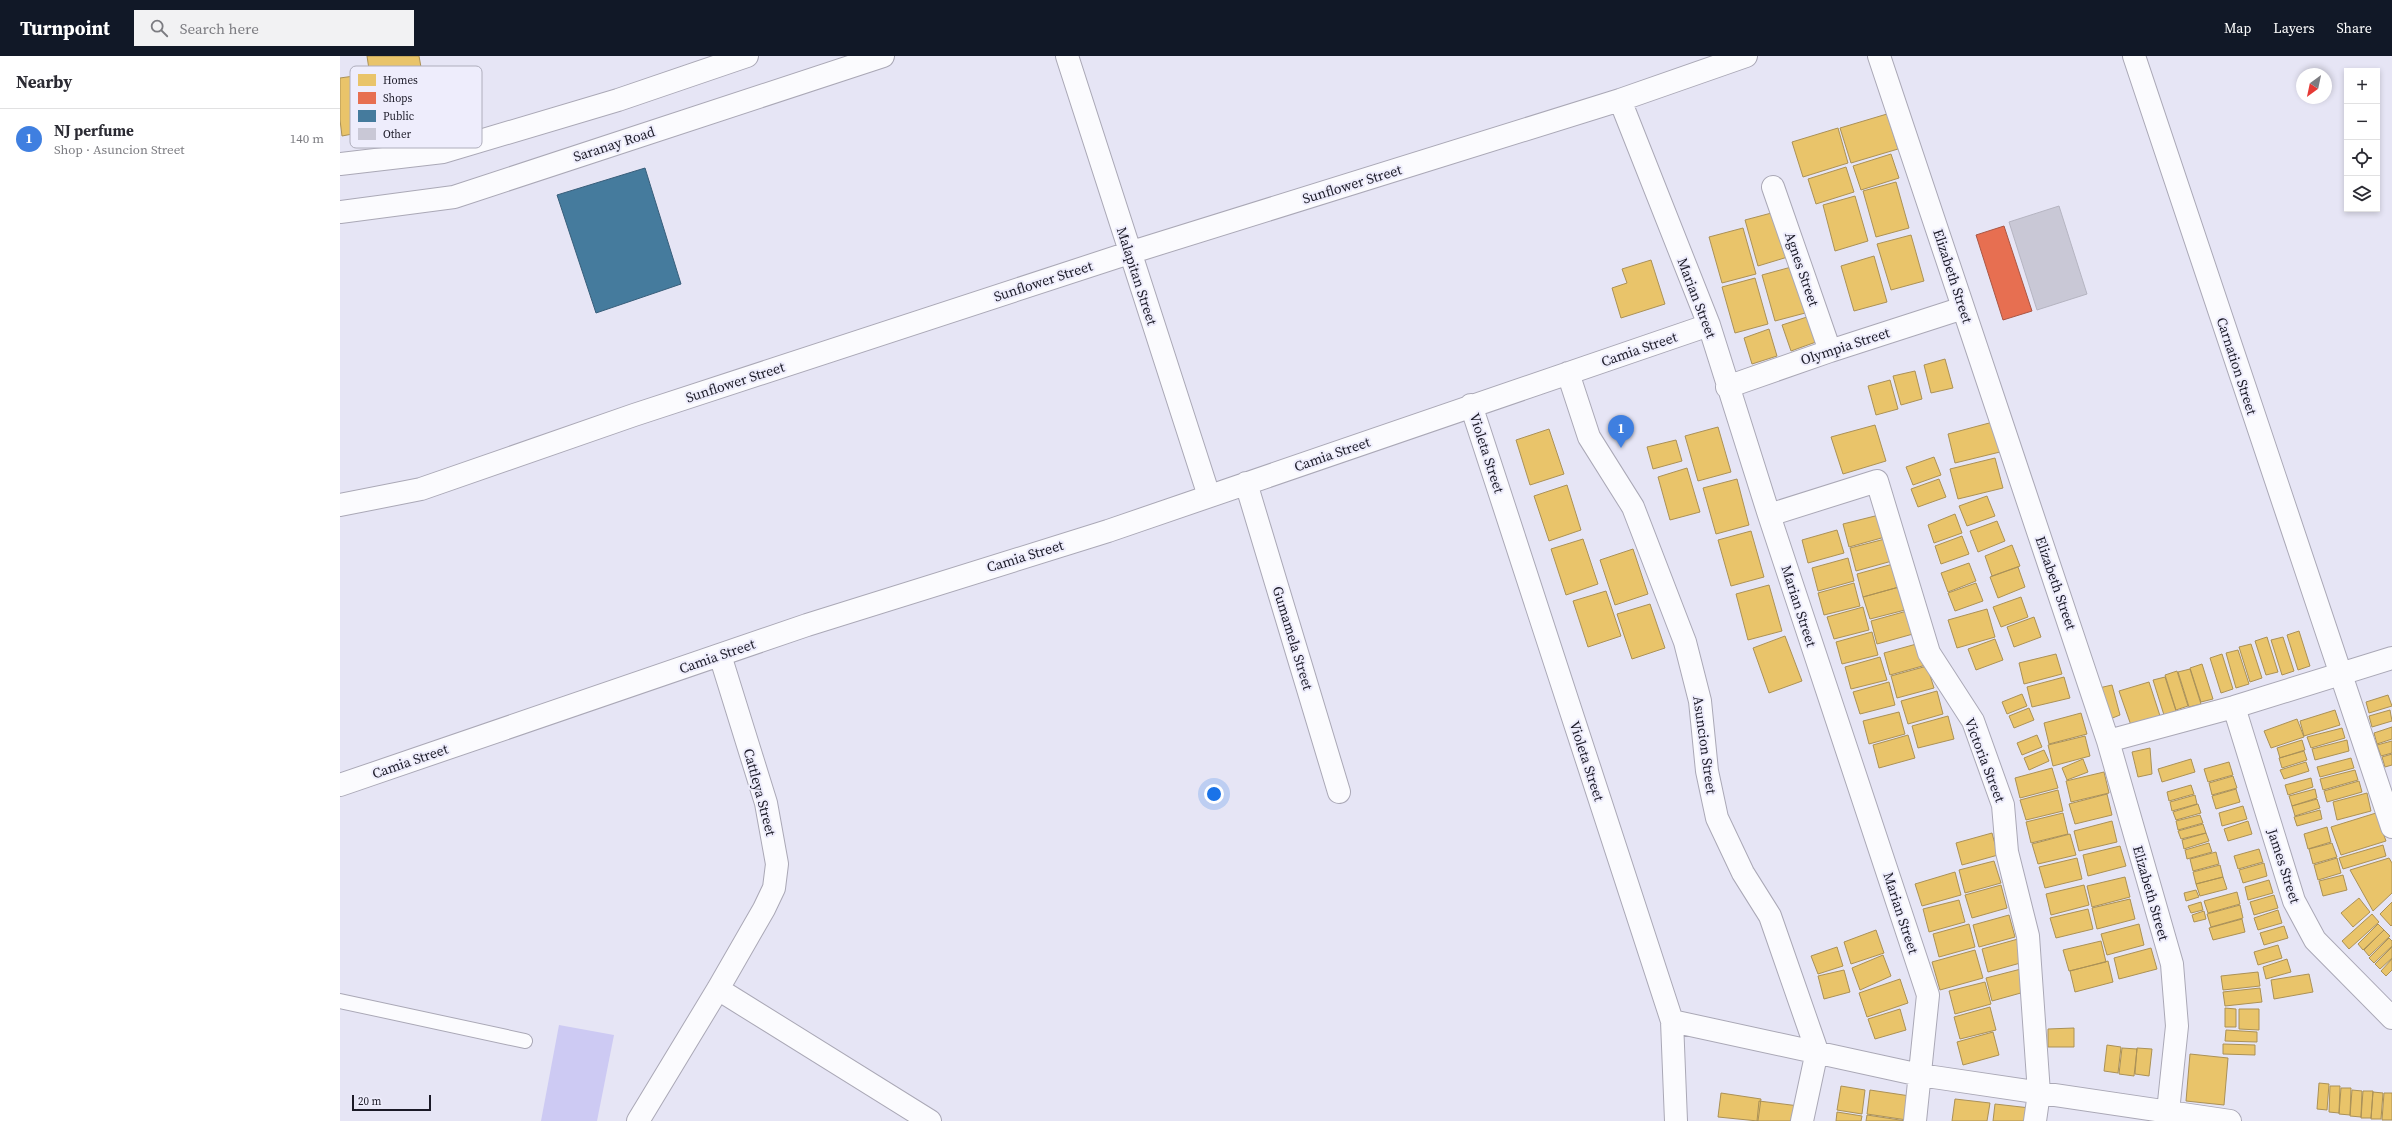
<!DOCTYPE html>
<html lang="en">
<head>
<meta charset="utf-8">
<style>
	:root { --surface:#fff; --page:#f2f2f3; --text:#2b2b33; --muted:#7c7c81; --line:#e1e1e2; --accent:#111827 }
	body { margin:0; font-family:"Source Serif 4",serif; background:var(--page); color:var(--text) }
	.controls { position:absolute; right:12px; top:12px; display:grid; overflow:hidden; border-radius:0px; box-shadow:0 2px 6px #0003 }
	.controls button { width:36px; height:36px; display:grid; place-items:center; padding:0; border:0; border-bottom:1px solid var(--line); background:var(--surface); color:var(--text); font:20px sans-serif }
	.compass { position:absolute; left:1956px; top:12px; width:36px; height:36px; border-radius:50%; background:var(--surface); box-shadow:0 2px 6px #0003; rotate:213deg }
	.scale { position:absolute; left:12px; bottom:10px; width:79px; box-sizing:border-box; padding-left:4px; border:2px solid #1b1a27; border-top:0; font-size:11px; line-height:14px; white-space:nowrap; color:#1b1a27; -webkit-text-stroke:3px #eeedfc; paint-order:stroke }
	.you { position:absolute; left:874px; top:738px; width:14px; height:14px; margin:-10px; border:3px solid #fff; border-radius:50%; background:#1a73e8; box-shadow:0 0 0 6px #1a73e833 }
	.badge { display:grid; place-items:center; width:26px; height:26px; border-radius:50%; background:var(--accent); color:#fff; font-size:13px; font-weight:700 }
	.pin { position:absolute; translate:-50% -33px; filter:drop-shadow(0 1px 2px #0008) }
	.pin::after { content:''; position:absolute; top:21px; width:14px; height:12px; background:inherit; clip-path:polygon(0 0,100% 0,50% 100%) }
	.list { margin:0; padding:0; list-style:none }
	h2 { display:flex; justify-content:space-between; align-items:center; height:52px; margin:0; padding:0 16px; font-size:17px }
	h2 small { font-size:13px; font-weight:400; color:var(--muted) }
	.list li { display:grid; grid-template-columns:26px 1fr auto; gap:12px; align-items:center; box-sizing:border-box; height:60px; padding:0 16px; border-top:1px solid var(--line) }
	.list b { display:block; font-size:15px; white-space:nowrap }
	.list p { margin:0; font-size:13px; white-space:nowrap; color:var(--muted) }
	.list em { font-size:13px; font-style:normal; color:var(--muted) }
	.icon { flex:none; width:22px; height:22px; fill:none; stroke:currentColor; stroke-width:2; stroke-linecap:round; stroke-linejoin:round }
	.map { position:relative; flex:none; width:2052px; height:1065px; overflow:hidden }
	header { display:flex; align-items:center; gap:24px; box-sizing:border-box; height:56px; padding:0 20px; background:var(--accent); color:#fff }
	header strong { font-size:19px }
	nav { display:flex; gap:22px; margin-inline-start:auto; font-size:14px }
	.search { width:280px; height:36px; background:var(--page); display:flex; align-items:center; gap:10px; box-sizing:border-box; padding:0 14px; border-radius:0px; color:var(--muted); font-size:15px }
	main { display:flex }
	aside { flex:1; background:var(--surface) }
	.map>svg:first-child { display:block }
</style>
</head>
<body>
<header>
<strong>Turnpoint</strong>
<div class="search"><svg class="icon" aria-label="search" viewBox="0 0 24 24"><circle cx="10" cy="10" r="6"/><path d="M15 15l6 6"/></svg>Search here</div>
<nav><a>Map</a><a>Layers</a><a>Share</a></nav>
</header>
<main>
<aside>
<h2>Nearby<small></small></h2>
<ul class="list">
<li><span class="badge" style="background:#3f7fe0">1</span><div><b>NJ perfume</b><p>Shop · Asuncion Street</p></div><em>140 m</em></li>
</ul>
</aside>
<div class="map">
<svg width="2052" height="1065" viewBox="0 0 2052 1065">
	<rect width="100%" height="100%" fill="#e6e5f5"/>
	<path fill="#cdcaf3" d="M219,969L274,979L257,1065H201Z"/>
	<path fill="#e9c46a" stroke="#ab9156" d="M27,0H79L86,39L69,41L70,48L35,54Z
		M14,20L23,76L2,80L0,64V22Z
		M1547,58L1558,93L1511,107L1500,72Z
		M1498,72L1508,107L1463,121L1452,86Z
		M1551,98L1559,122L1521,134L1513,110Z
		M1506,111L1514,136L1476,148L1468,123Z
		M1556,126L1569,172L1536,181L1523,135Z
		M1515,140L1528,185L1495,195L1483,149Z
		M1439,155L1451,200L1418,210L1405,164Z
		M1403,172L1416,218L1382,227L1369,181Z
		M1571,179L1584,225L1551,234L1537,188Z
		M1534,200L1547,246L1514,255L1501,210Z
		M1311,204L1325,248L1281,262L1272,232L1287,227L1282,213Z
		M1455,210L1469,256L1435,265L1422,219Z
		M1415,222L1428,268L1395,277L1382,231Z
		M1467,261L1476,286L1451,295L1442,269Z
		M1429,273L1437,300L1412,308L1404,282Z
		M1605,303L1613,332L1591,337L1584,309Z
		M1575,315L1582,343L1561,349L1553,320Z
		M1550,324L1558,353L1536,359L1528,330Z
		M1653,366L1660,396L1615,407L1608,378Z
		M1535,369L1546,405L1503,418L1491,381Z
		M1378,371L1391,416L1358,425L1345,380Z
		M1209,373L1224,418L1190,429L1176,384Z
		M1336,384L1342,405L1313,413L1307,391Z
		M1594,401L1601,419L1573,429L1566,411Z
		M1655,402L1663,432L1618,443L1610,413Z
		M1347,412L1360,456L1330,464L1318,421Z
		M1397,423L1409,469L1376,478L1363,432Z
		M1599,423L1606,441L1578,451L1571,433Z
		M1227,429L1241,474L1209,485L1194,440Z
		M1647,440L1655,460L1627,470L1619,450Z
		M1615,458L1622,477L1594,487L1588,469Z
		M1539,459L1545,481L1509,491L1503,468Z
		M1657,465L1665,485L1638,496L1630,475Z
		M1497,474L1504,497L1468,507L1462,484Z
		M1411,475L1424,521L1391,530L1378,484Z
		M1622,480L1629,498L1601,508L1595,490Z
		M1243,483L1258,528L1226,539L1211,493Z
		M1545,483L1552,505L1516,515L1510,492Z
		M1672,489L1680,510L1652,520L1645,500Z
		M1293,493L1308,538L1275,549L1260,504Z
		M1508,502L1514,525L1478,535L1472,512Z
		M1629,507L1636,525L1608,536L1601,517Z
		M1553,508L1559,531L1523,541L1517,518Z
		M1678,511L1685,531L1658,542L1650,521Z
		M1514,527L1520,550L1484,559L1478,537Z
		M1636,527L1643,545L1615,555L1608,537Z
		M1429,529L1442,575L1408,584L1396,538Z
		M1559,531L1565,554L1530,563L1523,541Z
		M1266,535L1281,580L1248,591L1233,545Z
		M1681,541L1688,561L1661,571L1653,551Z
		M1310,548L1325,592L1292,603L1277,558Z
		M1523,551L1529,574L1494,583L1487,561Z
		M1647,553L1655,581L1617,592L1608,564Z
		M1567,555L1573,578L1537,588L1531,565Z
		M1694,561L1701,581L1674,591L1667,571Z
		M1959,575L1970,610L1958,614L1947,579Z
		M1532,576L1538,599L1502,608L1496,586Z
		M1445,580L1462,625L1429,637L1413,592Z
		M1927,581L1938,616L1926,619L1915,585Z
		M1943,581L1954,615L1942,619L1931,584Z
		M1655,583L1663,604L1636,614L1628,593Z
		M1580,587L1586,609L1550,619L1544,597Z
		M1911,588L1922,622L1910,626L1899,591Z
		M1898,594L1909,628L1896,632L1886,597Z
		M1716,598L1722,618L1684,628L1679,607Z
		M1882,598L1893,633L1881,637L1870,602Z
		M1540,601L1547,624L1511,633L1505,611Z
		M1862,608L1873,643L1861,646L1850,612Z
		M1587,610L1594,632L1557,642L1551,620Z
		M1850,613L1861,648L1849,651L1838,616Z
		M1837,615L1848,650L1836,654L1825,619Z
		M1724,621L1730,642L1692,651L1687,631Z
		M1825,621L1836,655L1824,659L1813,624Z
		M1549,626L1555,649L1520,658L1513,636Z
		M1809,626L1822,666L1793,675L1779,635Z
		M1772,629L1780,659L1770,663L1759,632Z
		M1597,635L1603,658L1568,668L1561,645Z
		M1682,638L1687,650L1667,658L1662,646Z
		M2048,639L2052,650L2029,657L2026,646Z
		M1689,652L1694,664L1674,672L1669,660Z
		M1995,654L2000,669L1964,680L1960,665Z
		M2050,654L2052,665L2032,671L2029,660Z
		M1559,656L1565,678L1529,688L1523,665Z
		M1741,657L1747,678L1709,688L1704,667Z
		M1608,660L1614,683L1578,692L1572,670Z
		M1957,663L1964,681L1931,692L1924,675Z
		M2052,671V683L2037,688L2034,677Z
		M2002,672L2005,682L1971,692L1967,681Z
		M1568,679L1575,702L1539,712L1533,689Z
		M1697,679L1702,691L1682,699L1677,687Z
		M1745,680L1750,700L1713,710L1708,689Z
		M1962,684L1965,694L1940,702L1937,692Z
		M2007,684L2009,695L1975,704L1972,693Z
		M2052,685V697L2041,700L2037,689Z
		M1810,692L1812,718L1798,721L1792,696Z
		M1704,694L1709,705L1689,714L1684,702Z
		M1964,695L1967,704L1942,712L1939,702Z
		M2052,698V709L2045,711L2042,701Z
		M2011,702L2014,712L1980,721L1977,711Z
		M1743,703L1748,716L1727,724L1722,712Z
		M1851,703L1855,716L1822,726L1818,713Z
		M1889,706L1893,719L1868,726L1864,713Z
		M1966,706L1969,715L1944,723L1940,714Z
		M1712,712L1718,732L1680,742L1675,722Z
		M2015,714L2018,724L1983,734L1980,723Z
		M1764,716L1769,737L1731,746L1726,725Z
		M1893,720L1897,732L1872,739L1869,727Z
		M1971,722L1973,731L1948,739L1945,729Z
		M2019,725L2022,736L1987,746L1984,735Z
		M1851,729L1854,738L1829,745L1827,736Z
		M1896,733L1900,746L1876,753L1872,740Z
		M1975,733L1977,742L1952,750L1949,740Z
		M1718,734L1723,755L1686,764L1680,744Z
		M2027,737L2031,755L1997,764L1993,746Z
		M1767,738L1772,759L1735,768L1729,748Z
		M1855,739L1857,748L1832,755L1830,746Z
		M1977,743L1980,752L1955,760L1952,750Z
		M1858,748L1861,757L1836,764L1833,756Z
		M1903,750L1907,763L1882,770L1879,757Z
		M1980,754L1982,763L1957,770L1954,761Z
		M1723,757L1728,778L1691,787L1686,766Z
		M2036,757L2046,785L2001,799L1991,771Z
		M1860,759L1863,767L1838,774L1836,765Z
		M1772,765L1777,786L1739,795L1734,775Z
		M1908,765L1912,778L1888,785L1884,773Z
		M1863,768L1866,777L1841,783L1838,775Z
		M1987,771L1991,786L1968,793L1964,778Z
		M1652,777L1658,799L1622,809L1616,787Z
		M1866,777L1869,785L1844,793L1842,784Z
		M1730,778L1736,799L1698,808L1692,788Z
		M1869,787L1872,796L1847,803L1845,794Z
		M1992,787L1997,801L1973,808L1969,793Z
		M2043,789L2046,800L2003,813L1999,802Z
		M1780,790L1786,810L1748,820L1743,799Z
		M1919,793L1923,806L1898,813L1894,800Z
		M1876,796L1879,808L1853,815L1850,803Z
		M1737,802L1742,823L1705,832L1699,811Z
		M1997,802L2001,817L1978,824L1974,809Z
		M2049,802L2052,807V837L2033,855L2010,814Z
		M1654,805L1661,827L1625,837L1619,814Z
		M1924,807L1927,820L1903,827L1899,814Z
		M1880,809L1883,821L1856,828L1853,816Z
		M1615,816L1621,839L1582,850L1575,828Z
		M2003,819L2007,834L1983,840L1979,825Z
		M1785,821L1790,841L1752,851L1747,830Z
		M1883,821L1887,833L1860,840L1856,828Z
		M1929,824L1933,837L1908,844L1905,831Z
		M1661,829L1667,852L1632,862L1625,839Z
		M1744,829L1749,849L1711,859L1706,838Z
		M1856,834L1859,841L1846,845L1844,837Z
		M1897,836L1900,848L1868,857L1864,845Z
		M1934,839L1938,852L1914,859L1910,846Z
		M2019,842L2030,856L2013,871L2001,857Z
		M1790,843L1795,863L1757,873L1752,852Z
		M1619,844L1625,866L1589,876L1583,853Z
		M1861,846L1863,854L1851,857L1848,850Z
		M2052,846V869L2051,870L2040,858Z
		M1900,849L1903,862L1871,871L1867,858Z
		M1748,853L1753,873L1716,882L1710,862Z
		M1938,854L1942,867L1918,874L1914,862Z
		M1864,855L1866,863L1854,866L1852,859Z
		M2032,858L2039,866L2009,893L2002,885Z
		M1669,859L1675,881L1639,891L1633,869Z
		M1902,863L1905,876L1873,884L1869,872Z
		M1629,868L1635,891L1599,901L1593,878Z
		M1799,868L1804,889L1767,899L1761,878Z
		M2038,868L2044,874L2023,894L2018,888Z
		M1944,870L1948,882L1924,889L1920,877Z
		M1536,874L1544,897L1511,908L1504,886Z
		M2044,874L2050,880L2029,900L2024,894Z
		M2049,882L2052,885V890L2034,907L2029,902Z
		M1678,883L1684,906L1648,916L1642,893Z
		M1761,885L1766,906L1729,915L1723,894Z
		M1938,889L1942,902L1918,909L1914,896Z
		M1497,891L1503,910L1478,918L1471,900Z
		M2052,891V902L2040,913L2035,908Z
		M1811,892L1817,913L1779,923L1774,902Z
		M1635,894L1643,922L1600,934L1592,906Z
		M1543,899L1551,920L1520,934L1512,912Z
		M1947,903L1951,916L1926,923L1923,911Z
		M2052,903V914L2046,920L2041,915Z
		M1768,905L1773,926L1735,936L1730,915Z
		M1681,913L1688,935L1652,945L1646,922Z
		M1504,914L1510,936L1484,943L1478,920Z
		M1918,916L1920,930L1883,934L1881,920Z
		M1969,918L1973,936L1934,943L1931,924Z
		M1560,923L1568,947L1527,961L1519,937Z
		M1645,926L1651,948L1615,958L1609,935Z
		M1920,932L1922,946L1885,950L1883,936Z
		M1650,951L1656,974L1620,983L1614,961Z
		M1885,952L1896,953V971H1885Z
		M1560,953L1566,974L1535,983L1528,963Z
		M1899,953H1919V974L1899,973Z
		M1734,972V991H1708V973Z
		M1886,974L1917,976V986L1885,985Z
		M1653,976L1659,999L1623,1009L1617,986Z
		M1883,988L1915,989V999L1883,998Z
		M1767,989L1781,991L1778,1017L1764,1015Z
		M1782,992L1797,993L1794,1020L1779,1018Z
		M1797,992L1812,993L1809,1020L1795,1018Z
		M1850,998L1888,1002L1884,1049L1846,1045Z
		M1979,1027L1989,1028L1987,1054L1977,1053Z
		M1501,1030L1525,1034L1522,1058L1497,1054Z
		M1990,1030H2000L1999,1057L1989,1056Z
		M2001,1032H2011L2010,1059L1999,1058Z
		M1530,1034L1570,1040L1567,1064L1527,1058Z
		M2012,1034L2022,1035L2021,1061L2010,1060Z
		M2023,1035H2033L2031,1062H2021Z
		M2033,1036L2043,1037L2041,1063H2031Z
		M1381,1037L1421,1043L1418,1065L1378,1061Z
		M2044,1037H2052V1064H2042Z
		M1615,1043L1650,1047L1647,1065H1612Z
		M1419,1045L1459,1050L1457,1065H1417Z
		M1655,1048L1690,1052L1689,1065H1653Z
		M1497,1056L1522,1060L1521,1065H1496Z
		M1527,1059L1566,1065H1526Z"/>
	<path fill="#e76f51" stroke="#aa5644" d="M1664,170L1692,255L1663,264L1636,179Z"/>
	<path fill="#457b9d" stroke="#385e7a" d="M305,112L341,228L256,257L217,139Z"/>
	<path fill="#c9c8d6" stroke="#b5b4c1" d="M1719,150L1747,238L1697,254L1669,166Z"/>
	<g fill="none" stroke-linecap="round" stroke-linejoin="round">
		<defs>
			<path id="service" d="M0,945L185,985"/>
			<path id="minor" d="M727,0L869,440
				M1539,0L1768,685L1832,908L1837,970L1827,1065
				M1794,0L2052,771
				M1280,44L1369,269L1429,459L1588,939L1575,1065
				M1433,131L1490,295
				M1228,317L1249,381L1293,451L1345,586L1360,645L1367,715L1377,762L1403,817L1430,860L1477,995L1462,1065
				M1387,331L1490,295L1623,252
				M1131,349L1332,965L1336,1065
				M906,427L999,736
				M0,449L81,433L294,359L789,197L1280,44L1406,0
				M1429,459L1537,425L1589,597L1633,665L1663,749L1667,796L1688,880L1699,1037L1695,1065
				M1894,651L1954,845L1975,884L2052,962
				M1768,685L1894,651L2052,602
				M0,729L467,569L768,475L1369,269
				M378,933L590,1065
				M1332,965L1580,1019L1890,1065
				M298,1065L378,933L424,853L434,832L437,808L426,747L380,599"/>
			<path id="tertiary" d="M0,108L103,96L278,44L407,0
				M0,156L114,141L543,0"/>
		</defs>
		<use href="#service" stroke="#aaa8b6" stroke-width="16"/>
		<use href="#minor" stroke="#aaa8b6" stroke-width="24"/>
		<use href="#tertiary" stroke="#aaa8b6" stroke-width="24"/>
		<use href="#service" stroke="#fbfbfe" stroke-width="14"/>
		<use href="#minor" stroke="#fbfbfe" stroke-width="22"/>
		<use href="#tertiary" stroke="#fbfbfe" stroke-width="22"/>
	</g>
	<g text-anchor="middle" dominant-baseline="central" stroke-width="4" stroke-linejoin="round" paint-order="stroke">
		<g font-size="14" fill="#1b1a27" stroke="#eeedfc">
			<text transform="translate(274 88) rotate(-18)">Saranay Road</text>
			<text transform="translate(1012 128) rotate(-17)">Sunflower Street</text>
			<text transform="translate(1462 213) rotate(71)">Agnes Street</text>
			<text transform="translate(797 220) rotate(72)">Malapitan Street</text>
			<text transform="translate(1613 220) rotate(72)">Elizabeth Street</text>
			<text transform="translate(703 225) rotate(-18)">Sunflower Street</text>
			<text transform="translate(1357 242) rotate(69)">Marian Street</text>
			<text transform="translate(1505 290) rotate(-18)">Olympia Street</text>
			<text transform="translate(1299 293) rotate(-19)">Camia Street</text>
			<text transform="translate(1897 310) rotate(72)">Carnation Street</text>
			<text transform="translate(395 326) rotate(-18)">Sunflower Street</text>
			<text transform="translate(1147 397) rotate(72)">Violeta Street</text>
			<text transform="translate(992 398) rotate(-19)">Camia Street</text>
			<text transform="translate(685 500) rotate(-17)">Camia Street</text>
			<text transform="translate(1716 527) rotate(71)">Elizabeth Street</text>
			<text transform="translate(1459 550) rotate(72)">Marian Street</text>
			<text transform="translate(953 582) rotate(73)">Gumamela Street</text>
			<text transform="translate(377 600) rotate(-19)">Camia Street</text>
			<text transform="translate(1365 689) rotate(82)">Asuncion Street</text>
			<text transform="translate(1645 704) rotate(69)">Victoria Street</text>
			<text transform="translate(70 705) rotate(-19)">Camia Street</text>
			<text transform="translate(1247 705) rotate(72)">Violeta Street</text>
			<text transform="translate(420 736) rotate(75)">Cattleya Street</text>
			<text transform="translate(1944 810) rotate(72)">James Street</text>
			<text transform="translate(1811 837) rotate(74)">Elizabeth Street</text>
			<text transform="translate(1561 857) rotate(72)">Marian Street</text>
		</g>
	</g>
	<rect x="10" y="10" width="132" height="82" rx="6" fill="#eeedfc" stroke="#afaebc" stroke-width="1"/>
	<rect x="18" y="18" width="18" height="12" fill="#e9c46a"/>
	<rect x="18" y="36" width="18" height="12" fill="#e76f51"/>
	<rect x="18" y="54" width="18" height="12" fill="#457b9d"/>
	<rect x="18" y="72" width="18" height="12" fill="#c9c8d6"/>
	<g font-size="11" fill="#1b1a27">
		<text x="43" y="28">Homes</text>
		<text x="43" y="46">Shops</text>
		<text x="43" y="64">Public</text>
		<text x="43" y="82">Other</text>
	</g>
</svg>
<div class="controls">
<button>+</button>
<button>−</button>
<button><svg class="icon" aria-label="locate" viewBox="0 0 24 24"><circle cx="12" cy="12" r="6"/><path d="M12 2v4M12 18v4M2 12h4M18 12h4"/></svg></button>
<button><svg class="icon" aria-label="layers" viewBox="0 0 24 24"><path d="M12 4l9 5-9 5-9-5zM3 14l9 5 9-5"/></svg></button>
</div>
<svg class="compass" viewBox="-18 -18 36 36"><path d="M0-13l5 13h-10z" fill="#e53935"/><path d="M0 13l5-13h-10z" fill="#7c7c81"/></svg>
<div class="scale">20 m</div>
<div class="you"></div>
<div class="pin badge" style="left:1281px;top:392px;background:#3f7fe0">1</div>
</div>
</main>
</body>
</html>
